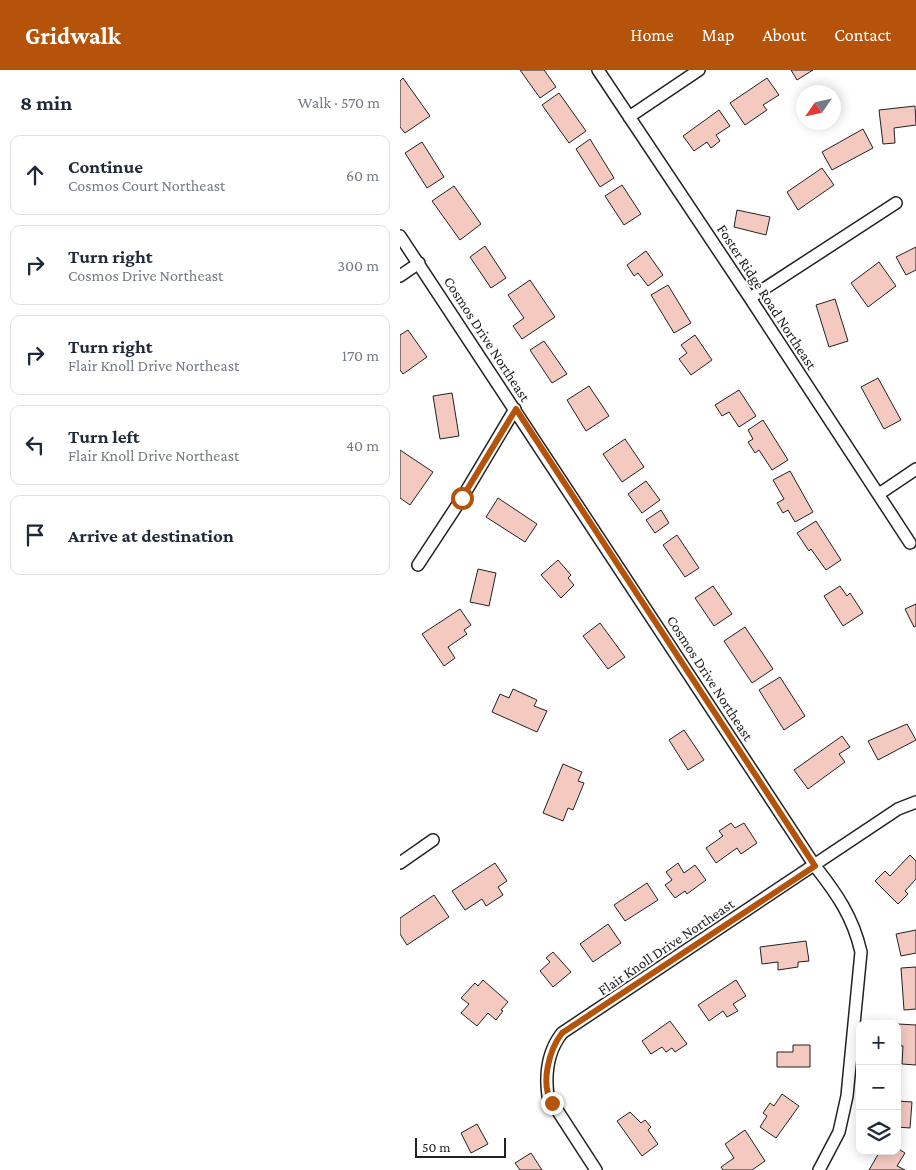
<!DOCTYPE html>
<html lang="en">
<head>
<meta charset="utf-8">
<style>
	:root { --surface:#fff; --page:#f2f2f3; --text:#1f2937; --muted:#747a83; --line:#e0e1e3; --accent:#b45309 }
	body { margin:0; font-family:"Crimson Pro",serif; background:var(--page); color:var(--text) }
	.controls { position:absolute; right:15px; bottom:15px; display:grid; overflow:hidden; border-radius:10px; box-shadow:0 2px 12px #0003 }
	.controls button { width:45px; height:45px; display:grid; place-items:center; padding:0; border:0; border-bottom:1px solid var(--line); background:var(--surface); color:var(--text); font:25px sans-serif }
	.compass { position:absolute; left:396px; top:15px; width:45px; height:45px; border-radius:50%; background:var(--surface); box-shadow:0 2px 12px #0003; rotate:236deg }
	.scale { position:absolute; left:15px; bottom:12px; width:91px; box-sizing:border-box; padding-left:5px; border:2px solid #222; border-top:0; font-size:14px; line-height:18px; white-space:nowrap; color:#222; -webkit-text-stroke:4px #fff; paint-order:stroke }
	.stop { position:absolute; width:15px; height:15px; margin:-11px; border:4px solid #b45309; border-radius:50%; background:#fff }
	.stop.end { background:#b45309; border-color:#fff; box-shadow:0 1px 5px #0008 }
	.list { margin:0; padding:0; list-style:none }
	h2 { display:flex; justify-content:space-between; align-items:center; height:65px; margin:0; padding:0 20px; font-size:21px }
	h2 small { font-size:16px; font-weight:400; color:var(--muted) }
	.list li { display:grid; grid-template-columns:32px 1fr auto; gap:15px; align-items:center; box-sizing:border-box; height:80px; margin:0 10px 10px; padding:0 10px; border:1px solid var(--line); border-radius:10px }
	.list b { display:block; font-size:19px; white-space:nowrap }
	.list p { margin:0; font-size:16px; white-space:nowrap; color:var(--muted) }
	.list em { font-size:16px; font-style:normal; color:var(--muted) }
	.icon { flex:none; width:28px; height:28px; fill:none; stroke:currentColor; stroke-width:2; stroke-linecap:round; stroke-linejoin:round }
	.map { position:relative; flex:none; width:516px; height:1100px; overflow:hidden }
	header { display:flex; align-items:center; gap:30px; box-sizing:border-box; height:70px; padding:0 25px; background:var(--accent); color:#fff }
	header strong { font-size:24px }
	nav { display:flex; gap:28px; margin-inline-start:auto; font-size:18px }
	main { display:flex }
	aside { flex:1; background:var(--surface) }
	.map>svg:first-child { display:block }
</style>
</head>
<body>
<header>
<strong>Gridwalk</strong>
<nav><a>Home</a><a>Map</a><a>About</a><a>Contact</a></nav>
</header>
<main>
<aside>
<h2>8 min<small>Walk · 570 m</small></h2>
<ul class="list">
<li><svg class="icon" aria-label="ahead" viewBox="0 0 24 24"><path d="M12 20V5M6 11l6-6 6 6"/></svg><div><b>Continue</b><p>Cosmos Court Northeast</p></div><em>60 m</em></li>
<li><svg class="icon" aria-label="right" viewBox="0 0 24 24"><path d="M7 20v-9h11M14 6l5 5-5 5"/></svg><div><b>Turn right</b><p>Cosmos Drive Northeast</p></div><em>300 m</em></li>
<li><svg class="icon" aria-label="right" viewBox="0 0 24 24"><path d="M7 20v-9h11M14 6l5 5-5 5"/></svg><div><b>Turn right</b><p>Flair Knoll Drive Northeast</p></div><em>170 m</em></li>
<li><svg class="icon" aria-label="left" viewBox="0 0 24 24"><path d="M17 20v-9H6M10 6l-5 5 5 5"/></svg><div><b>Turn left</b><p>Flair Knoll Drive Northeast</p></div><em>40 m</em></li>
<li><svg class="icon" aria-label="arrive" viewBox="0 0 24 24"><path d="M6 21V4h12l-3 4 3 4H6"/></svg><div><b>Arrive at destination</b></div></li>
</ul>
</aside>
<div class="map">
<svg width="516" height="1100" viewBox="0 0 516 1100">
	<rect width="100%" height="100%" fill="#fff"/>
	<path fill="#f3c9c0" stroke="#222" d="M120,0H144L156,17L140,28Z
		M391,0H413L397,10Z
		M3,8L30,46L5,63L0,57V11Z
		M367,8L379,25L363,35L367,40L345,55L330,33Z
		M159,23L186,61L169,73L142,35Z
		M515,36L516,55L494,58L495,73L483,74L479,40Z
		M319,40L330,56L316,65L320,71L311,78L307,72L294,81L283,66Z
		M463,59L473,78L432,100L422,82Z
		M190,69L214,108L200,117L176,79Z
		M22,72L44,107L27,118L5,83Z
		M422,98L434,115L398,140L387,122Z
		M222,115L241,144L224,155L205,126Z
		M54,116L81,154L60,170L32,131Z
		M337,140L370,147L366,165L334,157Z
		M85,176L106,208L91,218L70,187Z
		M516,177V200L506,205L496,187Z
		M246,181L263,205L248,216L238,203L234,206L227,195Z
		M479,192L496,216L468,237L451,213Z
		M130,210L155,247L122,269L113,256L124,248L108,225Z
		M268,215L291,253L274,263L251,225Z
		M435,229L448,271L429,277L416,235Z
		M8,260L27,287L3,304L0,300V265Z
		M295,265L312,290L291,305L279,289L287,283L281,275Z
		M144,271L167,304L152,313L130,280Z
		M478,308L501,350L484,359L461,317Z
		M189,316L209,346L186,361L167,330Z
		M339,320L356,346L339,357L329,342L322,346L315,335Z
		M52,323L59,366L40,369L33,326Z
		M363,350L388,390L372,400L359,380L355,383L348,372L353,369L348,360Z
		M225,369L244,397L222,412L203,384Z
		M0,380L33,402L10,435L0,428Z
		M390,401L413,442L395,452L388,440L383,443L377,433L384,429L373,410Z
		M246,411L260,430L242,443L228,424Z
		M98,428L137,454L125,472L86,447Z
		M261,440L269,453L255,463L246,450Z
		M416,451L441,490L426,500L411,479L409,481L397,463Z
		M277,465L299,498L285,507L263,475Z
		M158,490L171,505L168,508L174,515L161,528L141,505Z
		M78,499L96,503L89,536L70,532Z
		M313,516L332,544L314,556L295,528Z
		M440,516L447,526L450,523L463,543L443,556L424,526Z
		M516,534V556L514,557L505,539Z
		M60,539L71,555L64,560L67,564L48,577L55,588L44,596L22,564Z
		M200,553L225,587L208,599L183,566Z
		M345,557L373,599L352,613L324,571Z
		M380,607L405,646L384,660L359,620Z
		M113,619L137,630L134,636L147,641L137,662L92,642L100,624L109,628Z
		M507,654L516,670L478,690L468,671Z
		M284,660L304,690L288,700L269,670Z
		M442,666L450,677L439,684L445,692L408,719L394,700Z
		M163,694L182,702L178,711L184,713L173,740L168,738L163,751L143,743Z
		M331,753L335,758L344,753L357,773L341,784L337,778L316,793L306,778L323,766L319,761Z
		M510,785L516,791V809L505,821L508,824L498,834L475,811L485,801L490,806Z
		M95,793L107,811L98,817L103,825L86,836L82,829L65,840L52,821Z
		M278,793L284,803L295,795L306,810L287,824L285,821L275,828L265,815L272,810L266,802Z
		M247,813L258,830L225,851L214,835Z
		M34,825L49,847L7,875L0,864V848Z
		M208,854L221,873L193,892L180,874Z
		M516,860V883L501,886L496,864Z
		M406,871L409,891L398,892V897L378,900V892L362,894L360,877Z
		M153,882L171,902L153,917L140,901L150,892L146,888Z
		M516,897V939L504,940L501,898Z
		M83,910L108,932L101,940L103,941L96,950L88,943L77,956L61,943L69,934L61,928L75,913L78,916Z
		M336,910L346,926L333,934L338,941L327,947L323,941L309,951L298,935Z
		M270,951L287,974L275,982L272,978L266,982L262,977L251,984L242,971Z
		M498,954L516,955V995L502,994L503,976H497Z
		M393,975H410V997H377V982H393Z
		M382,1024L399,1036L376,1068L360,1057L367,1046L363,1043L370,1033L374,1036Z
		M497,1031L512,1032L510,1058L497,1057Z
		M230,1042L241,1053L245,1050L251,1057L248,1060L258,1074L242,1086L217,1051Z
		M77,1054L88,1074L71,1083L61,1063Z
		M345,1060L365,1091L352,1100H323L321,1097L334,1088L325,1074Z
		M497,1078L505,1083L497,1096L505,1100H469L480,1081H497Z
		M131,1083L142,1100H120L115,1093Z"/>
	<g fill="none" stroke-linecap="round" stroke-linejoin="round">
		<defs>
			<path id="street" d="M198,0L350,228L510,473
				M229,47L299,0
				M0,166L415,796C437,824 453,847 461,882L447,1026L439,1062L419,1100
				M0,206L19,193
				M350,228L496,133
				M479,424L516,399
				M18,495L62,428L115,339
				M0,793L33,770
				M196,1100L148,1026C145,1004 148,981 162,963L498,739L516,732"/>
		</defs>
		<use href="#street" stroke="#222" stroke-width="14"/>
		<use href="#street" stroke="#fff" stroke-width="11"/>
	</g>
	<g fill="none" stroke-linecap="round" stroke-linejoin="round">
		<path stroke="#b45309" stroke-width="6" d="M62,428L116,339L415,796L162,963C149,980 140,1014 152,1033"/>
	</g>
	<g text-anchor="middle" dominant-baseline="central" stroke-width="4" stroke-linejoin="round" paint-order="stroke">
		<g font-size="15" fill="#222" stroke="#fff">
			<text transform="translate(367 227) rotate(57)">Foster Ridge Road Northeast</text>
			<text transform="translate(87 269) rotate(57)">Cosmos Drive Northeast</text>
			<text transform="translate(310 608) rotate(57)">Cosmos Drive Northeast</text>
			<text transform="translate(266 877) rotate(-34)">Flair Knoll Drive Northeast</text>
		</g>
	</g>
</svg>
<div class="controls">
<button>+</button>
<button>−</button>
<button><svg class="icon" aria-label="layers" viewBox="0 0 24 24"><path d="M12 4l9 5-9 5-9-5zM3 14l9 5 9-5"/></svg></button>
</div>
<svg class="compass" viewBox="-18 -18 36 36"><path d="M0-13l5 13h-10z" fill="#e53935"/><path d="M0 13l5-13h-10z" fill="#747a83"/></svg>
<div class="scale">50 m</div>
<div class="stop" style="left:62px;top:428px"></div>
<div class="stop end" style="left:152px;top:1033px"></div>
</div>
</main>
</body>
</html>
